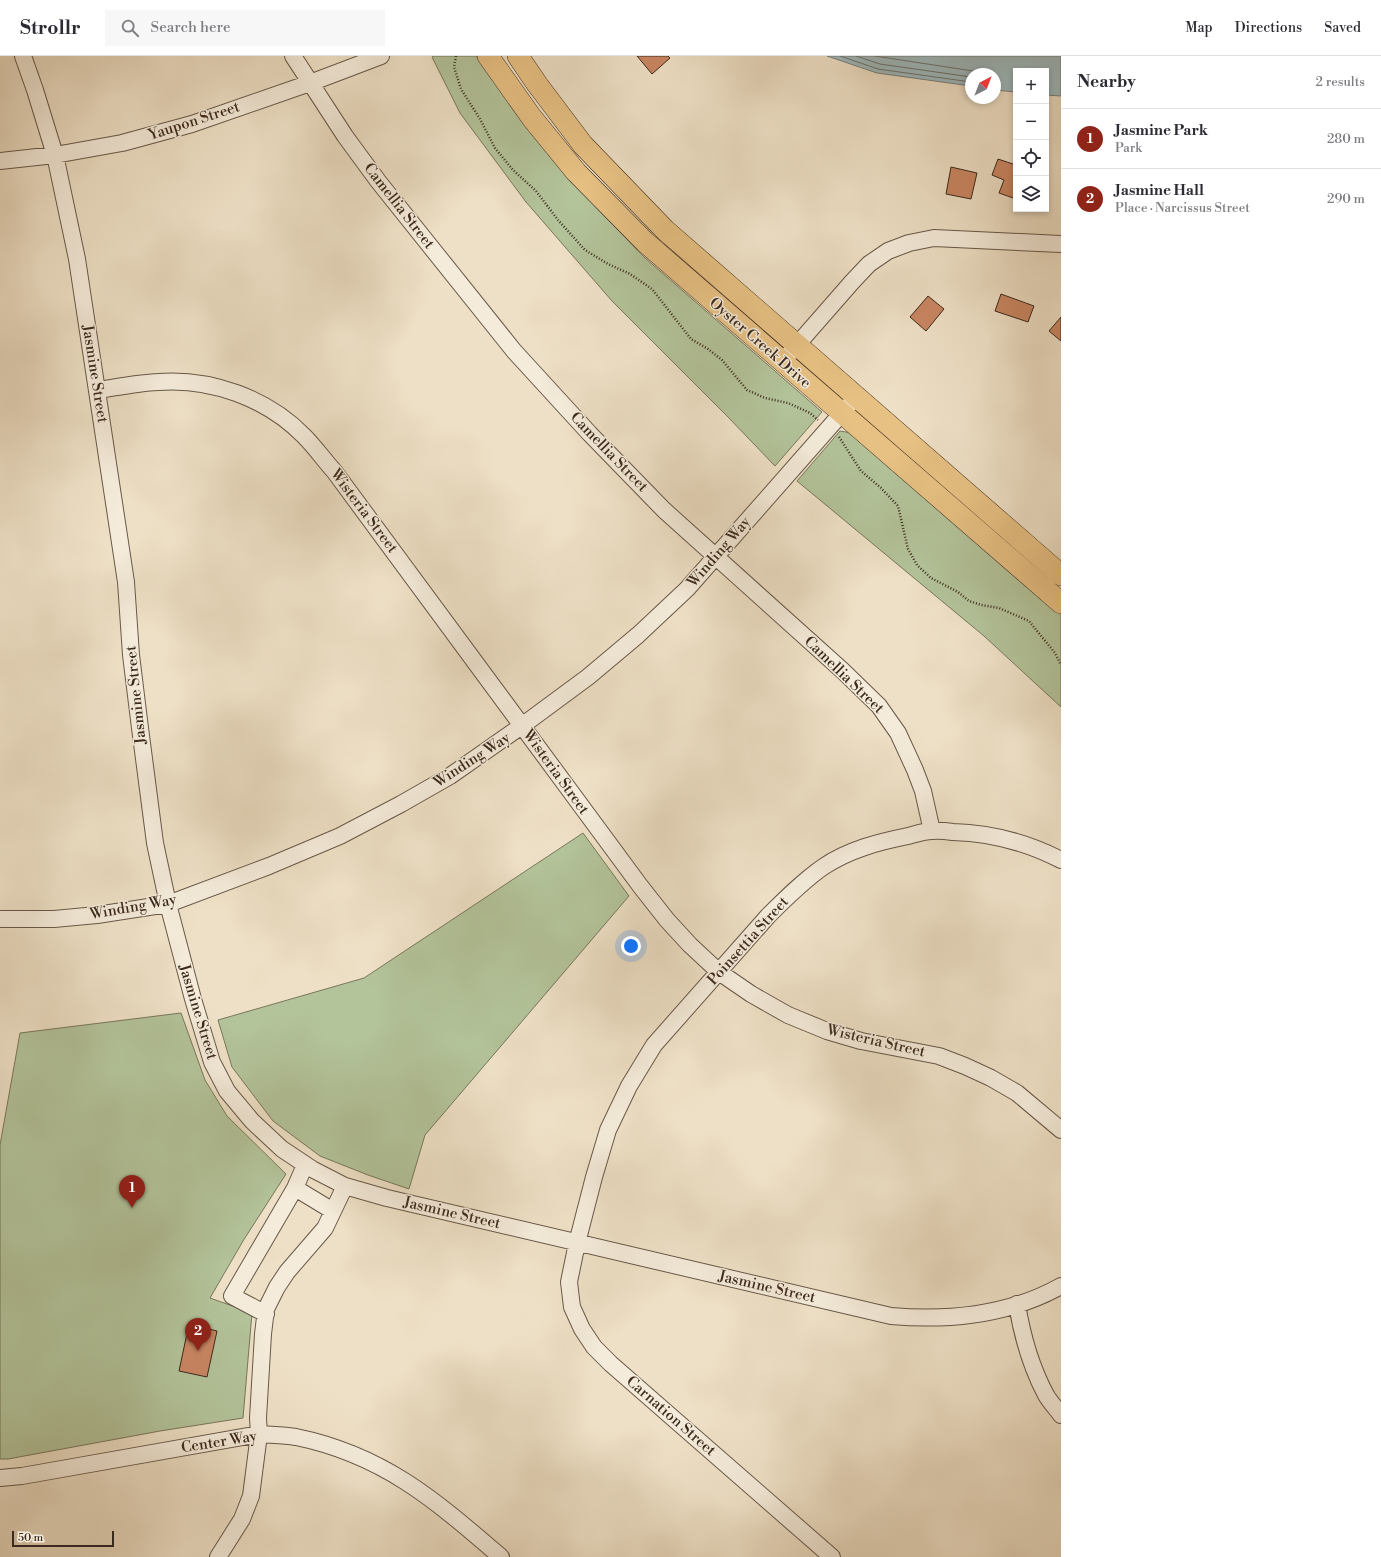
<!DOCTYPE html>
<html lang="en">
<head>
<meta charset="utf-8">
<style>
	:root { --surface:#fff; --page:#f7f7f7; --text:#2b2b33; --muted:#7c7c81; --line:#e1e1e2; --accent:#8f2418 }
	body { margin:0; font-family:"Libre Bodoni",serif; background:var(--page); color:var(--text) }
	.controls { position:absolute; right:12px; top:12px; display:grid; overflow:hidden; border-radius:0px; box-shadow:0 2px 6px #0003 }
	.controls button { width:36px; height:36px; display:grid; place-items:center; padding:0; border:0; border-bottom:1px solid var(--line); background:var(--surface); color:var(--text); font:20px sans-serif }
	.compass { position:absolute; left:965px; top:12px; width:36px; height:36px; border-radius:50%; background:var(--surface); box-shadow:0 2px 6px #0003; rotate:42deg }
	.scale { position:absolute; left:12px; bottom:10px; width:102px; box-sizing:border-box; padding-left:4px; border:2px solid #3c2a1e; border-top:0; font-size:11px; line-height:14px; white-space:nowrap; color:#3c2a1e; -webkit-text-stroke:3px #f4ebda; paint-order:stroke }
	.you { position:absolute; left:631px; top:890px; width:14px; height:14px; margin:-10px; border:3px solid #fff; border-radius:50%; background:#1a73e8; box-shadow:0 0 0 6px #1a73e833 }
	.badge { display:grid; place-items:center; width:26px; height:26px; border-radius:50%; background:var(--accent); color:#fff; font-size:13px; font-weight:700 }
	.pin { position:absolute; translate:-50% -33px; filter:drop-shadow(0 1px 2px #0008) }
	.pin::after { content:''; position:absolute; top:21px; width:14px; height:12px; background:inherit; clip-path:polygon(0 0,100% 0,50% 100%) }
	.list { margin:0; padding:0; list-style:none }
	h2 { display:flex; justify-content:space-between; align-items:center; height:52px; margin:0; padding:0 16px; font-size:17px }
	h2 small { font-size:13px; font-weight:400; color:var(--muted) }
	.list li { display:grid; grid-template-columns:26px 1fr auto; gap:12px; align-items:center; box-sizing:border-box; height:60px; padding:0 16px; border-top:1px solid var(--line) }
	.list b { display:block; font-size:15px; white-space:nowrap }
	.list p { margin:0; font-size:13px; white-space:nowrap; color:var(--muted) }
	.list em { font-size:13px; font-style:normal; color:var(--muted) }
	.icon { flex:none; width:22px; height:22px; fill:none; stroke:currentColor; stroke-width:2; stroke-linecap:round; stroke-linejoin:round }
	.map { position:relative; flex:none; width:1061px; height:1501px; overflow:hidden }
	header { display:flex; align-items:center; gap:24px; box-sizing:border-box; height:56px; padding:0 20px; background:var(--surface); border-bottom:1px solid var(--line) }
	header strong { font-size:19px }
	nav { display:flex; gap:22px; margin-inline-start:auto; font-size:14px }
	.search { width:280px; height:36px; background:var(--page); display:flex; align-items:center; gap:10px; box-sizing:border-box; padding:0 14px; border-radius:0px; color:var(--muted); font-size:15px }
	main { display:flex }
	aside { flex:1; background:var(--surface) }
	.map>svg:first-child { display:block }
</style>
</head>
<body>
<header>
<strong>Strollr</strong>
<div class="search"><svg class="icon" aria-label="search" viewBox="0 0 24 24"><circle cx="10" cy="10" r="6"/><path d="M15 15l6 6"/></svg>Search here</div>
<nav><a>Map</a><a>Directions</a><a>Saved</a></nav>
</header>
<main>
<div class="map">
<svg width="1061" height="1501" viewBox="0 0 1061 1501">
	<rect width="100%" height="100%" fill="#eee0c6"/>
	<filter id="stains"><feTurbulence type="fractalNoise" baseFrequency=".005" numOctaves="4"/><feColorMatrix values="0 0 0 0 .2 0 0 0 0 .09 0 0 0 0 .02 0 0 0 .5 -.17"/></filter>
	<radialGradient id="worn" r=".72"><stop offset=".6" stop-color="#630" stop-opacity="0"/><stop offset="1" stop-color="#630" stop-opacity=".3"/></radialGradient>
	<path fill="#b3c39a" stroke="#78765c" d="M434,0H476L551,100L593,148L645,202L822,356L775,410L727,360L612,245L526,146L460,57L432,1Z
		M840,375L852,377L1061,558V651L984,580L797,425Z
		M583,777L629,840L425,1079L409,1133L368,1119L320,1100L273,1065L232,1011L218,964L364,922Z
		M181,957L205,1024L227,1060L286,1118L243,1185L210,1242L252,1257L243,1362L160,1375L8,1403H0V1089L20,977Z"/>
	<path fill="#9ebabf" stroke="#77807f" d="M827,0H1061V40L1046,39V15H1016V36L995,34V18H971V30L877,17Z"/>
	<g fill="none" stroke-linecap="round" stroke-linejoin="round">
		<path stroke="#6d726e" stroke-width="1" d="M840,0L878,13L971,26
			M856,0L880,8L971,21
			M875,0L973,15L979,18"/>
	</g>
	<path fill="#c98763" stroke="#3c2a1e" d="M637,0H668L670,2L652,18Z
		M998,103L1016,109V143L999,137L1004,124L992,119Z
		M951,111L977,117L971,143L946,138Z
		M1001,238L1034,250L1028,266L995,255Z
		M928,240L944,253L926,275L910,261Z
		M1061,261V285L1049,275Z
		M189,1268L217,1275L207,1321L179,1315Z"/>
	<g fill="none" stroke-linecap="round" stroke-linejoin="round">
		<defs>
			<path id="minor" d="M23,0L35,34L55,99L77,203L126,526L131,599L140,672L155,787L168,848L193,943L212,1006L227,1035L252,1065L282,1093L312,1113L345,1130L387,1142L891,1260C949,1265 1009,1259 1061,1230
				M293,0L345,80L378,125L514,295L590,378L664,454L843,615L879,650L898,677L915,714L923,735L932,775
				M0,105L55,99L122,87L192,68L310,27L381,0
				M782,306L852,226L869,208L888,195L909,187L934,182L1061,188
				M98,334C118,331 138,327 158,326C211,322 267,342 304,380C315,391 324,404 334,415L641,831L667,864L690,889L719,916L751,938L788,959L827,975L861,985L939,1000L965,1010L991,1022L1017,1037L1061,1074
				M0,863H54L97,859L168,848L269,810L340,780L401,748L450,720L523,669L588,621L638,579L687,533L849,349
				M305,1109L295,1132L333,1155
				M1017,1248C1022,1279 1031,1311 1046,1339C1050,1346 1056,1352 1061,1359
				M266,1258L232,1240L295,1132
				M0,1422L22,1420L259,1378C271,1379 284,1379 296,1381C384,1399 436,1445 501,1501
				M218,1501L242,1463L251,1440L259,1378L258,1362L263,1278L266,1253L277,1231L287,1216L325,1172L345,1130
				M832,1501L611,1308L594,1291L582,1273L572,1251L569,1226L577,1187L594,1121L608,1074L629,1030L654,989L768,860C785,843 803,825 823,811C848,794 878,786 908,780C916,778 924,775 932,775C939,774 946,775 953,776C992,777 1026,786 1061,804"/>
			<path id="major" d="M488,0L532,62L576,116L645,186L1061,547
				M518,0L537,28L583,89L665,174L1061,519"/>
		</defs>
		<use href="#minor" stroke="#685848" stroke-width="18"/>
		<use href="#major" stroke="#3c2a1e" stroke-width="22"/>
		<path stroke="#3c2a1e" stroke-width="2.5" stroke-dasharray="1 2" stroke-linecap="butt" d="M456,0L454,11L461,33L480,63L495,92L513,114L536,135L558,164L585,194L608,208L630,218L652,233L691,283L708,293L722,304L747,334L765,342L788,347L810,357L818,364
			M839,381L861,415L881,432L898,450L908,493L917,509L931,522L958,536L969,545L981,549L999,552L1029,565L1055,597L1061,609"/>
		<use href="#minor" stroke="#f4ebda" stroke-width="16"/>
		<use href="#major" stroke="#e7c083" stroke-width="21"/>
	</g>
	<g text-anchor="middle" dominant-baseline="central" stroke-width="3" stroke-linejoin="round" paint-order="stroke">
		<g font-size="15" fill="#3c2a1e" stroke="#f4ebda">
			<text transform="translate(194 65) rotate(-18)">Yaupon Street</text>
			<text transform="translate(399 150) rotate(52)">Camellia Street</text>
			<text transform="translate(760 287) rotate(41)">Oyster Creek Drive</text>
			<text transform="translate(95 318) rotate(81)">Jasmine Street</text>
			<text transform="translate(609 396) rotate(46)">Camellia Street</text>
			<text transform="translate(364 455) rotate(53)">Wisteria Street</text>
			<text transform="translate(719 496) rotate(-49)">Winding Way</text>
			<text transform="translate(844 619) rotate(44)">Camellia Street</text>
			<text transform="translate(136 639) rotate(-96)">Jasmine Street</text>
			<text transform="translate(472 704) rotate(-33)">Winding Way</text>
			<text transform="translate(556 716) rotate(54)">Wisteria Street</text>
			<text transform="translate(133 851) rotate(-10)">Winding Way</text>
			<text transform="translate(748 885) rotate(-48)">Poinsettia Street</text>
			<text transform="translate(198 956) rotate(73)">Jasmine Street</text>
			<text transform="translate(876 985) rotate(13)">Wisteria Street</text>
			<text transform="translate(452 1157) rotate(13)">Jasmine Street</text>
			<text transform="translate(767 1231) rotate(13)">Jasmine Street</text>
			<text transform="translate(671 1360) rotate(41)">Carnation Street</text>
			<text transform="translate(219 1386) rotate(-9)">Center Way</text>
		</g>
	</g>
	<rect width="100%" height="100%" filter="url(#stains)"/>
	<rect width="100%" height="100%" fill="url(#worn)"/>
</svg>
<div class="controls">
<button>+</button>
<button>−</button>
<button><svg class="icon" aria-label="locate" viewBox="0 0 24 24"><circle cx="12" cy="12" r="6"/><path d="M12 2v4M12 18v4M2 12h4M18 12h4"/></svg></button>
<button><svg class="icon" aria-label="layers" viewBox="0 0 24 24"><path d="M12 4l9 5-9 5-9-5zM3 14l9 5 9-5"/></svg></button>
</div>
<svg class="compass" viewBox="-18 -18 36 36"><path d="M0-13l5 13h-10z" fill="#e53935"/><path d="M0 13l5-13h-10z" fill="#7c7c81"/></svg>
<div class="scale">50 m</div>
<div class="you"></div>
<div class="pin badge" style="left:132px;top:1152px">1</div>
<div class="pin badge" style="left:198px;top:1295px">2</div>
</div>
<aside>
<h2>Nearby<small>2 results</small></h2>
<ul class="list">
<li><span class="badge">1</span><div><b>Jasmine Park</b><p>Park</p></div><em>280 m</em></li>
<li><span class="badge">2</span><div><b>Jasmine Hall</b><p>Place · Narcissus Street</p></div><em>290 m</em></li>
</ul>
</aside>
</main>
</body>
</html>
